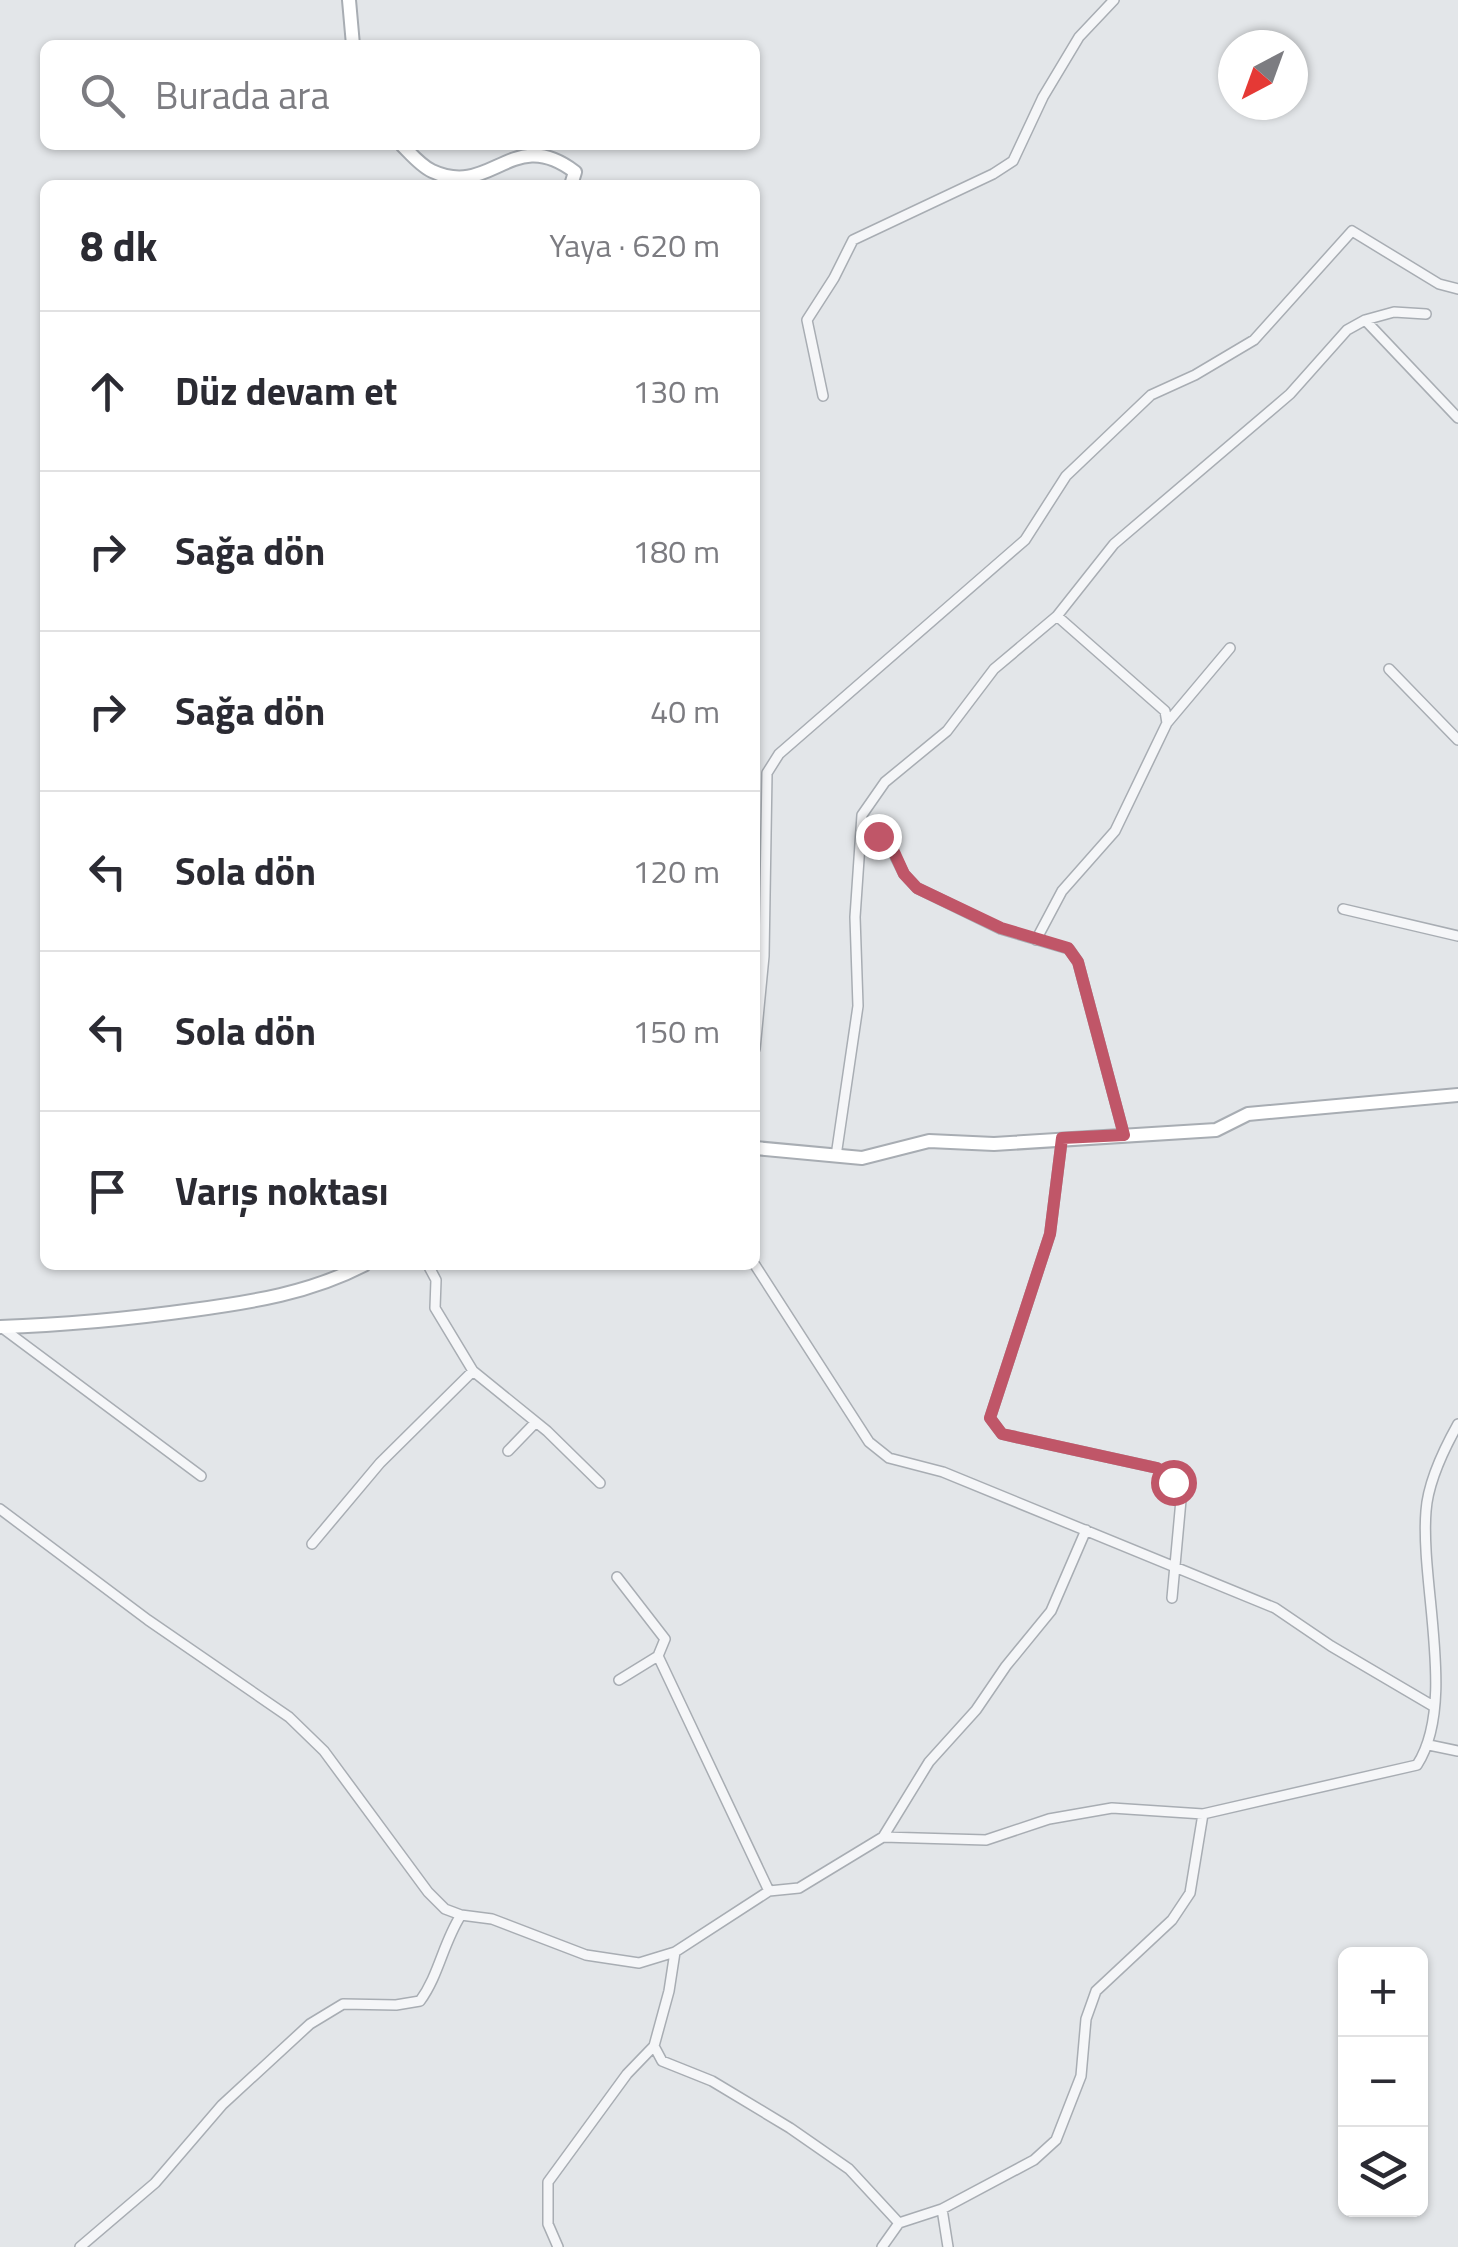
<!DOCTYPE html>
<html lang="tr">
<head>
<meta charset="utf-8">
<style>
	:root { --surface:#fff; --page:#f7f7f7; --text:#2b2b33; --muted:#7c7c81; --line:#e1e1e2 }
	body { margin:0; font-family:"Titillium Web",sans-serif; background:var(--page); color:var(--text) }
	.controls { position:absolute; right:30px; bottom:30px; display:grid; overflow:hidden; border-radius:15px; box-shadow:0 2px 8px #0004 }
	.controls button { width:90px; height:90px; display:grid; place-items:center; padding:0; border:0; border-bottom:2px solid var(--line); background:var(--surface); color:var(--text); font:50px sans-serif }
	.compass { position:absolute; left:1218px; top:30px; width:90px; height:90px; border-radius:50%; background:var(--surface); box-shadow:0 2px 8px #0004; rotate:221deg }
	.stop { position:absolute; width:30px; height:30px; margin:-22px; border:8px solid #c05668; border-radius:50%; background:#fff }
	.stop.end { background:#c05668; border-color:#fff; box-shadow:0 2px 10px #0008 }
	.list { margin:0; padding:0; list-style:none }
	h2 { display:flex; justify-content:space-between; align-items:center; height:130px; margin:0; padding:0 40px; font-size:42px }
	h2 small { font-size:32px; font-weight:400; color:var(--muted) }
	.list li { display:grid; grid-template-columns:65px 1fr auto; gap:30px; align-items:center; box-sizing:border-box; height:160px; padding:0 40px; border-top:2px solid var(--line) }
	.list b { display:block; font-size:38px; white-space:nowrap }
	.list em { font-size:32px; font-style:normal; color:var(--muted) }
	.icon { flex:none; width:55px; height:55px; fill:none; stroke:currentColor; stroke-width:2; stroke-linecap:round; stroke-linejoin:round }
	.map { position:relative; flex:none; width:1458px; height:2247px; overflow:hidden }
	.search { position:absolute; background:var(--surface); box-shadow:0 2px 8px #0004; left:40px; top:40px; width:720px; height:110px; display:flex; align-items:center; gap:25px; box-sizing:border-box; padding:0 35px; border-radius:15px; color:var(--muted); font-size:38px }
	.panel { position:absolute; background:var(--surface); box-shadow:0 2px 8px #0004; left:40px; top:180px; width:720px; height:1090px; border-radius:15px }
	.map>svg:first-child { display:block }
</style>
</head>
<body>
<div class="map">
<svg width="1458" height="2247" viewBox="0 0 1458 2247">
	<rect width="100%" height="100%" fill="#e3e6e9"/>
	<g fill="none" stroke-linecap="round" stroke-linejoin="round">
		<defs>
			<path id="street" d="M1365,320L1458,418
				M823,396L807,320L834,278L853,240L993,174L1013,161L1043,97L1079,37L1114,0
				M1389,669L1458,740
				M1167,723L1230,648
				M861,830L878,836L893,852L904,874L917,888L1001,929L1069,949L1078,962L1124,1135
				M1343,909L1458,936
				M1036,940L1062,891L1115,831L1167,723L1165,711L1057,616
				M755,1049L764,956L767,773L779,754L1025,540L1066,476L1151,395L1195,375L1254,340L1352,231L1439,284L1458,289
				M1062,1138L1050,1234L990,1418L1002,1434L1157,1468L1173,1482L1181,1500L1172,1598
				M836,1156L858,1006L855,917L862,815L885,782L947,731L994,669L1057,616L1114,544L1290,394L1347,330L1365,320L1394,312L1426,314
				M428,1265L436,1280L435,1308L473,1371L547,1431L600,1483
				M755,1265L869,1442L889,1458L943,1472L1275,1608L1331,1646L1433,1706
				M1,1327L201,1476
				M508,1451L536,1422
				M0,1509L148,1620L289,1717L324,1751L428,1892L445,1909L461,1915L492,1919L586,1955L639,1963L675,1952L769,1891L799,1888L883,1837L986,1840L1049,1819L1112,1808L1203,1814L1417,1765C1457,1703 1420,1585 1426,1511C1428,1482 1444,1449 1458,1424
				M312,1544L380,1463L473,1371
				M617,1577L665,1639L658,1656L769,1891
				M619,1680L658,1656
				M1429,1745L1458,1751
				M883,1837L929,1762L976,1710L1006,1666L1051,1611L1086,1530
				M675,1952L669,1991L654,2046L662,2061L712,2081L790,2128L849,2169L899,2223
				M942,2209L948,2247
				M80,2247L155,2183L222,2105L310,2024L343,2004L396,2005L420,2001C439,1975 443,1943 461,1915
				M558,2247L548,2224V2182L627,2074L654,2046
				M882,2247L899,2223L942,2209L1034,2160L1056,2140L1081,2076L1086,2019L1096,1991L1172,1920L1190,1893L1203,1814"/>
			<path id="secondary" d="M349,0L353,45
				M402,145C411,154 421,166 432,171C492,199 512,124 575,172L571,185
				M755,1148L862,1158L929,1141L994,1144L1216,1130L1248,1114L1458,1095
				M0,1327C65,1325 128,1319 193,1310C252,1302 310,1293 364,1265"/>
		</defs>
		<use href="#street" stroke="#a8adb3" stroke-width="12"/>
		<use href="#secondary" stroke="#a8adb3" stroke-width="16"/>
		<use href="#street" stroke="#f5f6f8" stroke-width="9"/>
		<use href="#secondary" stroke="#fff" stroke-width="12"/>
	</g>
	<g fill="none" stroke-linecap="round" stroke-linejoin="round">
		<path stroke="#c05668" stroke-width="12" d="M878,836L894,852L904,874L917,888L1001,928L1068,948L1078,962L1124,1135L1062,1138L1050,1234L990,1418L1002,1434L1157,1468L1173,1482"/>
	</g>
</svg>
<div class="controls">
<button>+</button>
<button>−</button>
<button><svg class="icon" aria-label="layers" viewBox="0 0 24 24"><path d="M12 4l9 5-9 5-9-5zM3 14l9 5 9-5"/></svg></button>
</div>
<svg class="compass" viewBox="-18 -18 36 36"><path d="M0-13l5 13h-10z" fill="#e53935"/><path d="M0 13l5-13h-10z" fill="#7c7c81"/></svg>
<div class="stop" style="left:1173px;top:1482px"></div>
<div class="stop end" style="left:878px;top:836px"></div>
<div class="search"><svg class="icon" aria-label="search" viewBox="0 0 24 24"><circle cx="10" cy="10" r="6"/><path d="M15 15l6 6"/></svg>Burada ara</div>
<section class="panel">
<h2>8 dk<small>Yaya · 620 m</small></h2>
<ul class="list">
<li><svg class="icon" aria-label="ahead" viewBox="0 0 24 24"><path d="M12 20V5M6 11l6-6 6 6"/></svg><div><b>Düz devam et</b></div><em>130 m</em></li>
<li><svg class="icon" aria-label="right" viewBox="0 0 24 24"><path d="M7 20v-9h11M14 6l5 5-5 5"/></svg><div><b>Sağa dön</b></div><em>180 m</em></li>
<li><svg class="icon" aria-label="right" viewBox="0 0 24 24"><path d="M7 20v-9h11M14 6l5 5-5 5"/></svg><div><b>Sağa dön</b></div><em>40 m</em></li>
<li><svg class="icon" aria-label="left" viewBox="0 0 24 24"><path d="M17 20v-9H6M10 6l-5 5 5 5"/></svg><div><b>Sola dön</b></div><em>120 m</em></li>
<li><svg class="icon" aria-label="left" viewBox="0 0 24 24"><path d="M17 20v-9H6M10 6l-5 5 5 5"/></svg><div><b>Sola dön</b></div><em>150 m</em></li>
<li><svg class="icon" aria-label="arrive" viewBox="0 0 24 24"><path d="M6 21V4h12l-3 4 3 4H6"/></svg><div><b>Varış noktası</b></div></li>
</ul>
</section>
</div>
</body>
</html>
